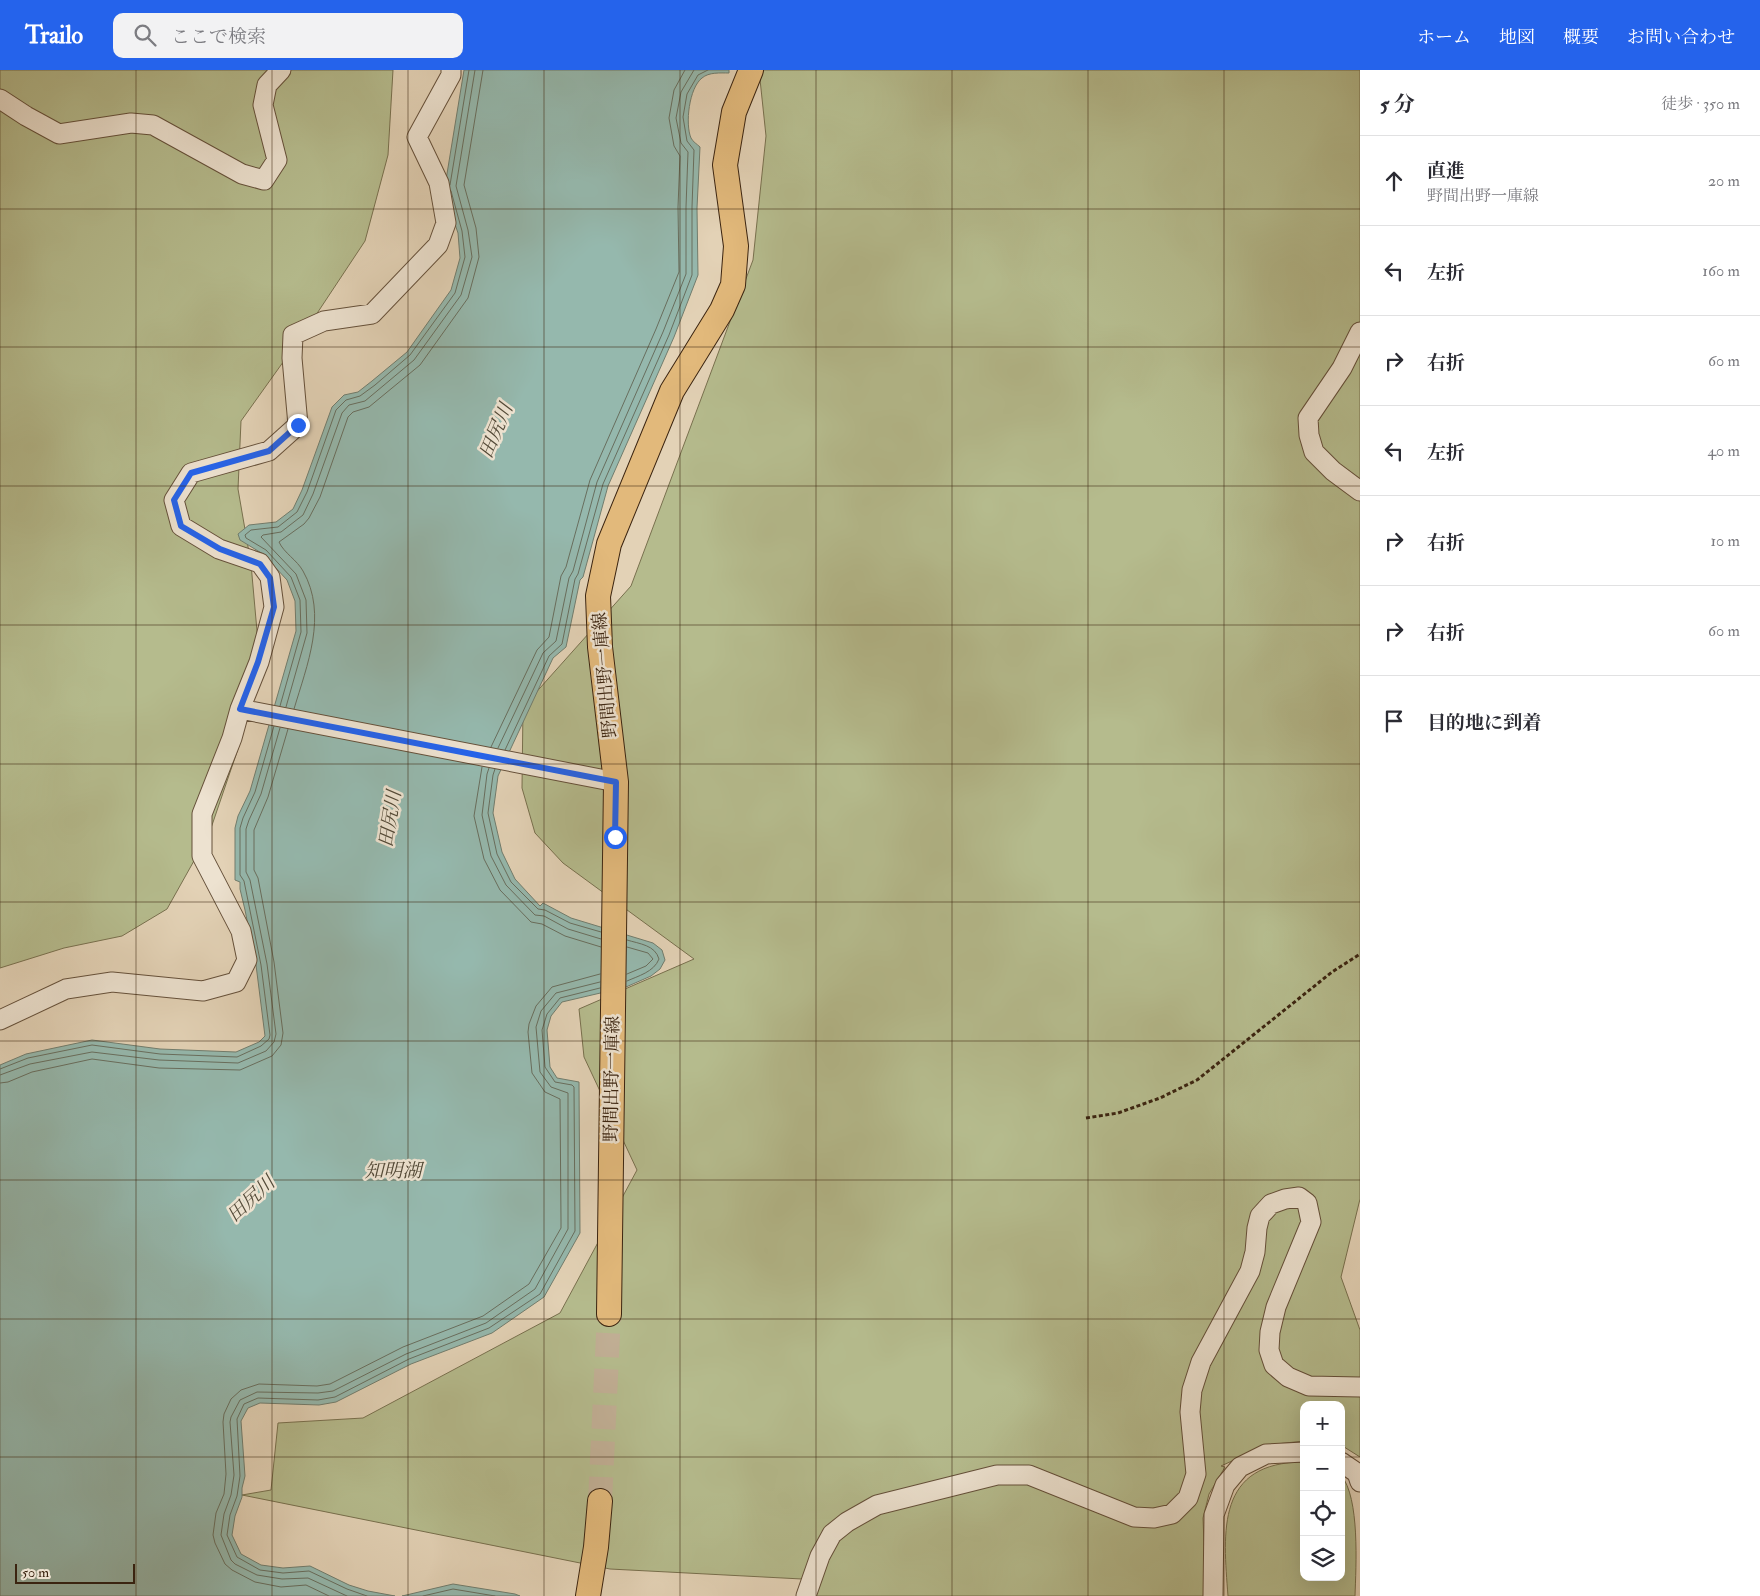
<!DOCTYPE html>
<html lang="ja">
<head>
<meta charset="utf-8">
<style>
	:root { --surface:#fff; --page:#f2f2f3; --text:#2b2b33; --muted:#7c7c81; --line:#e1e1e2; --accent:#2563eb }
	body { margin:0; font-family:"IM FELL Double Pica","Noto Serif JP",serif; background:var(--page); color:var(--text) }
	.controls { position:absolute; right:15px; bottom:15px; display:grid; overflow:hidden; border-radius:10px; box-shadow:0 5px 20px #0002 }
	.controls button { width:45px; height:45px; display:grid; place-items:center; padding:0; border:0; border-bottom:1px solid var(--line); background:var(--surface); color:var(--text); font:25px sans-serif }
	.scale { position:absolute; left:15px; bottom:12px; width:120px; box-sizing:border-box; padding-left:5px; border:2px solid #3b2410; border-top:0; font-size:14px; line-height:18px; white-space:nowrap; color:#3b2410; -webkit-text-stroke:4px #ede2d0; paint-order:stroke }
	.stop { position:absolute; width:15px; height:15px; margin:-11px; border:4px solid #2563eb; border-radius:50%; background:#fff }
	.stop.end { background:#2563eb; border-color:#fff; box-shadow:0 1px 5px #0008 }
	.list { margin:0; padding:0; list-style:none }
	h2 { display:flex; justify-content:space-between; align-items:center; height:65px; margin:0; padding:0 20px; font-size:21px }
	h2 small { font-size:16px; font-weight:400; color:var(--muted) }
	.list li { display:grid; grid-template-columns:32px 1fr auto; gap:15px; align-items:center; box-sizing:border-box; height:90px; padding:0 20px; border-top:1px solid var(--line) }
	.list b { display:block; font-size:19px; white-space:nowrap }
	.list p { margin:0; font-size:16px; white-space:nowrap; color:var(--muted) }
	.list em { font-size:16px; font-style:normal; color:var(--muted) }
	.icon { flex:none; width:28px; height:28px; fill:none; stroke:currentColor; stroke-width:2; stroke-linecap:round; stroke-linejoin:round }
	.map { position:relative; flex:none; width:1360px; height:1526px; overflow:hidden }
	header { display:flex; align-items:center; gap:30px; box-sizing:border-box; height:70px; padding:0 25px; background:var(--accent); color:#fff }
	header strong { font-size:24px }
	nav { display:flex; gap:28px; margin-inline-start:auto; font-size:18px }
	.search { width:350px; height:45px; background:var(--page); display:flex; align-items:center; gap:12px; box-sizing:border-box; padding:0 18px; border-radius:10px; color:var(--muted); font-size:19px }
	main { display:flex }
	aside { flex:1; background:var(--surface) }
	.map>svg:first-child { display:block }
</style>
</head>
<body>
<header>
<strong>Trailo</strong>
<div class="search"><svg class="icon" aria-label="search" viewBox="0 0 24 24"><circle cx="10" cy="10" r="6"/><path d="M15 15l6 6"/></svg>ここで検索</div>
<nav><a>ホーム</a><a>地図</a><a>概要</a><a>お問い合わせ</a></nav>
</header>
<main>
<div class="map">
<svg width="1360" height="1526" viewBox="0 0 1360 1526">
	<rect width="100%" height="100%" fill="#e3d2b6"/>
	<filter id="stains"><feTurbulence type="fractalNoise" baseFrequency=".004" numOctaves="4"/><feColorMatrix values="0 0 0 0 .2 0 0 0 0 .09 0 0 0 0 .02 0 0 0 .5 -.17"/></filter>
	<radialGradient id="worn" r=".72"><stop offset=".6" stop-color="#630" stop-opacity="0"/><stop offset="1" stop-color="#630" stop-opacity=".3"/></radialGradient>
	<path fill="#b5bb8d" stroke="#78704e" d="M0,0H393L388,85L365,171L306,260L241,351L238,419L251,494L257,561L241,670L209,764L167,839L122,866L64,878L0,898Z
		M759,0H1360V1129L1341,1207L1360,1260V1387L1341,1375V1335H1304V1371L1267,1375L1221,1396L1225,1397L1209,1424L1203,1448L1206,1526H806L802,1509L610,1499L242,1425L271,1420L278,1353L363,1348L560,1243L637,1100L584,987L579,939L694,889L563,793L535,763L522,718L523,637L631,516L753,190L766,66Z
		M1304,1392V1507H1341V1405C1360,1428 1356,1496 1355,1526H1228C1223,1461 1216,1392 1304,1392Z"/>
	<path fill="#95b8ad" stroke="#717d6e" d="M464,0H729V3C720,3 709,2 702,8C689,18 685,54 691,68C693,72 697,74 700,77L697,138L698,205L674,267L608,416L583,507L580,510L566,577L553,588L498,706L493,743L502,782L515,809L540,836L543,833L571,848L653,873L662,880L665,890L660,899L651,906L626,917L562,932L551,946L547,960L550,997L557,1008L579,1012L580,1163L544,1227L492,1263L411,1294L336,1332L319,1335L260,1333L248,1338L241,1351L245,1406L242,1418V1427L235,1446L232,1465L241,1484L261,1495L283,1498L310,1496L349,1515L368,1521L395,1526H0V995L26,984L92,970L160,979L236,982L259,972L265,966L256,895L245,840L240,819V812L235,810V758L238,746L250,721L296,561L295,531L287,510L263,484L240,470L238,464L249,455L276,452L293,439L302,420L332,337L344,325L358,322L372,311L407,282L451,220L460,188L458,163L444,122Z
		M453,1514L515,1524L520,1526H402Z"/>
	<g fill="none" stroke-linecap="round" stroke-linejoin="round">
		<path stroke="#686e5e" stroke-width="1" d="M450,115L469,0
			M280,636L301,562L300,530L291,507L266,480L246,468L245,465L251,460L278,457L297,442L307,422L336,340L346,330L360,326L375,315L410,285L455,223L465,187L462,161L451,121
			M286,637L307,563L306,530L296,504L261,467L263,465L281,462L303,445L313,424L342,343L349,335L365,331L414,290L461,225L472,187L468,160L456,116L475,0
			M294,639C307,595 328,545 303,501C297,490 284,483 279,472L304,454L309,448L320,427L348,347L353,342L369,337L420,295L468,228L479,187L476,158L464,115L483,0
			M491,677L537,580L549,567L561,506L566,497L590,410L656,259L679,202L678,137L680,86L674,76L669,48L674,20L685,0
			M498,678L543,583L556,571L569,508L573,501L597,412L663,262L686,204V137L688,82L681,73L676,48L681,22L694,0
			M505,680L549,586L562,574L575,509L578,504L603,414L669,265L692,205V137L694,80L687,71L683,47L687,24L698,5L708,0
			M482,697L474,746L484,789L500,820L531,852L542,854L565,866L601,877
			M489,698L487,704L482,745L491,786L506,815L535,845L544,846L568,859L601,869
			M495,699L493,705L488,743L497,784L511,812L538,839L545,840L570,853L601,862
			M627,904L646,896L653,889L648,883L627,877
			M627,911C638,906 654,902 659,889C655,875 640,874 627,870
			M0,999L28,988L92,975L160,984L237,987L261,976L269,969L270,965L261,895L244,811L240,805V758L243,748L255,722L274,656
			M0,1005L30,994L92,982L159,990L238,993L266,981L274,972L276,964L267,894L250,810L246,802V759L249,750L261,724L280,658
			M0,1013L8,1012L32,1002L92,989L159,998L240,1000L272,986L281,975L283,963L274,892L258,808L254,800V760L268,727L288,659
			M329,1526L306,1515L281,1517L255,1512L232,1500L225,1494L215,1473L213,1465L216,1443L224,1424L226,1404L223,1352L224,1344L231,1329L241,1320L259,1314L317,1316L330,1314L403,1277L483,1246L529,1214L561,1158V1151L560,1029L545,1022L532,1003L528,962L529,954L536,936L552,917L600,904
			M347,1526L308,1508L282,1509L257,1505L235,1494L231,1490L221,1465L224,1444L231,1425L234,1405L230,1352L231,1347L240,1330L257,1322L318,1323L333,1321L406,1284L486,1253L535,1219L568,1159V1023L551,1017L540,1002L536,957L541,941L556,923L600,912
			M367,1526L347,1519L309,1501L283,1503L260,1500L237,1487L227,1465L230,1445L237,1426L240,1406L237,1349L244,1334L258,1328L318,1330L335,1327L409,1289L489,1258L540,1224L575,1161L574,1017L572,1015L555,1012L545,997L542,960L547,944L560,928L600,918
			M423,1526L453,1519L495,1526"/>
		<path stroke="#c1af95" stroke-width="24" stroke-dasharray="24 12" stroke-linecap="butt" d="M600,1431L609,1244"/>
		<defs>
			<path id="minor" d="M0,29L26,46L59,64L131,53L153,55L242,104L264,110L277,90L263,35L267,15L281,0
				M1360,262L1342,298L1308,348L1309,365L1314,382L1333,401L1360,421
				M240,639L616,712
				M0,950L66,919L112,912L203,921L236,912L247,890L241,861L202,786V744L232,668L240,639L259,592L274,537L270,507L260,493L219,479L181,456L174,430L191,403L269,381L298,355L292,288L293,265L324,251L372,244L438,175L446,153L439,113L417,67L451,5V0
				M1341,1392L1357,1403L1360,1412
				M806,1526L820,1486L832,1464L847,1452L877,1435L997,1405H1029L1134,1447L1154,1448L1172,1444L1188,1428L1196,1404L1190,1342L1192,1320L1201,1292L1250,1201L1255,1182L1257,1158L1260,1146L1271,1134L1285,1129L1299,1127L1307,1133L1311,1152L1276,1237L1270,1262L1269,1280L1274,1295L1288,1307L1309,1316L1360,1317
				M1213,1526L1214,1445L1225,1415L1240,1397L1266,1384L1304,1382"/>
			<path id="major" d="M609,1244L616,712L600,577L598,526L609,474L672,321L722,240L733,215L736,176L725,95L734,42L751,0
				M588,1526L596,1477L600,1431"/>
		</defs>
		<use href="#minor" stroke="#65503a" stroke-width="21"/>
		<use href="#major" stroke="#3b2410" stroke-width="26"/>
		<path stroke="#3b2410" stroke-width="3" stroke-dasharray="4 2.5" stroke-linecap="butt" d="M1086,1048L1118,1043L1160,1028L1197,1010L1332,902L1360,884"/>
		<use href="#minor" stroke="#ede2d0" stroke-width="19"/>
		<use href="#major" stroke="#e2b97b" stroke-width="24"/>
	</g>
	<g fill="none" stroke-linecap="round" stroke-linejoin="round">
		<path stroke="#2563eb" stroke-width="6" d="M298,355L269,381L191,403L174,430L181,456L220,479L260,494L270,508L274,537L258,592L240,639L616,712L615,767"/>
	</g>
	<path fill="none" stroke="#3b2410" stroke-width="1" stroke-opacity="0.55" d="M136,0V1526M272,0V1526M408,0V1526M544,0V1526M680,0V1526M816,0V1526M952,0V1526M1088,0V1526M1224,0V1526M0,139H1360M0,277H1360M0,416H1360M0,555H1360M0,694H1360M0,832H1360M0,971H1360M0,1110H1360M0,1249H1360M0,1387H1304M1341,1387H1360"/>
	<g text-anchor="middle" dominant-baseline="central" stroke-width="5" stroke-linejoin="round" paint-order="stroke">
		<g font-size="18" fill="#3b2410" stroke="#ede2d0">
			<text transform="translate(605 605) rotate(-95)">野間出野一庫線</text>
			<text transform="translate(612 1009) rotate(-89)">野間出野一庫線</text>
		</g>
		<g font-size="19" font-style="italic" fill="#524937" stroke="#ede2d0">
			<text transform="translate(496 361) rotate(-67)">田尻川</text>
			<text transform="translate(390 749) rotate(-81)">田尻川</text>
			<text x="393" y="1101">知明湖</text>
			<text transform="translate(251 1129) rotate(-43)">田尻川</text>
		</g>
	</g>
	<rect width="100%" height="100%" filter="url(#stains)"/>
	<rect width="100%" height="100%" fill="url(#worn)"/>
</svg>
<div class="controls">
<button>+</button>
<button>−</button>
<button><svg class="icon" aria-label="locate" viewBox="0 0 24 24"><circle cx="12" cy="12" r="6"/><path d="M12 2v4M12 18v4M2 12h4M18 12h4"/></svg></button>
<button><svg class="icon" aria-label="layers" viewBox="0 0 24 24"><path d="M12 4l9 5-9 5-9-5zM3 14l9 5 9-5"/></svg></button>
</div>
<div class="scale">50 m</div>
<div class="stop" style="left:615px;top:767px"></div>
<div class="stop end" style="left:298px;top:355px"></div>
</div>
<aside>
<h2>5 分<small>徒歩 · 350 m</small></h2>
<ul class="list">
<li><svg class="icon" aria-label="ahead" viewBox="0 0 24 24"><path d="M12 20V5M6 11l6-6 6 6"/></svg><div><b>直進</b><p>野間出野一庫線</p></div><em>20 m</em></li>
<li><svg class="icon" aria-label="left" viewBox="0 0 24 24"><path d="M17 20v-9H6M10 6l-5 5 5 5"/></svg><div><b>左折</b></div><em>160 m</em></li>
<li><svg class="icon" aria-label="right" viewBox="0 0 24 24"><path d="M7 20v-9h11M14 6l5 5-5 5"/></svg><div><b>右折</b></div><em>60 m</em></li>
<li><svg class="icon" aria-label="left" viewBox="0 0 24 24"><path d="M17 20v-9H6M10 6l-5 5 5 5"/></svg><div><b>左折</b></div><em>40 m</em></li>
<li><svg class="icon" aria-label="right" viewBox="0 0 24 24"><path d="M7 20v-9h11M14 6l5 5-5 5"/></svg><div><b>右折</b></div><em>10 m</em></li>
<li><svg class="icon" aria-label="right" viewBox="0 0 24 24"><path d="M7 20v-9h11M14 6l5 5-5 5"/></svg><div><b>右折</b></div><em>60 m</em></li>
<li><svg class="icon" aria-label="arrive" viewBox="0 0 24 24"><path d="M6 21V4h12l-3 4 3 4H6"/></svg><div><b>目的地に到着</b></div></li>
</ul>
</aside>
</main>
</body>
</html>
